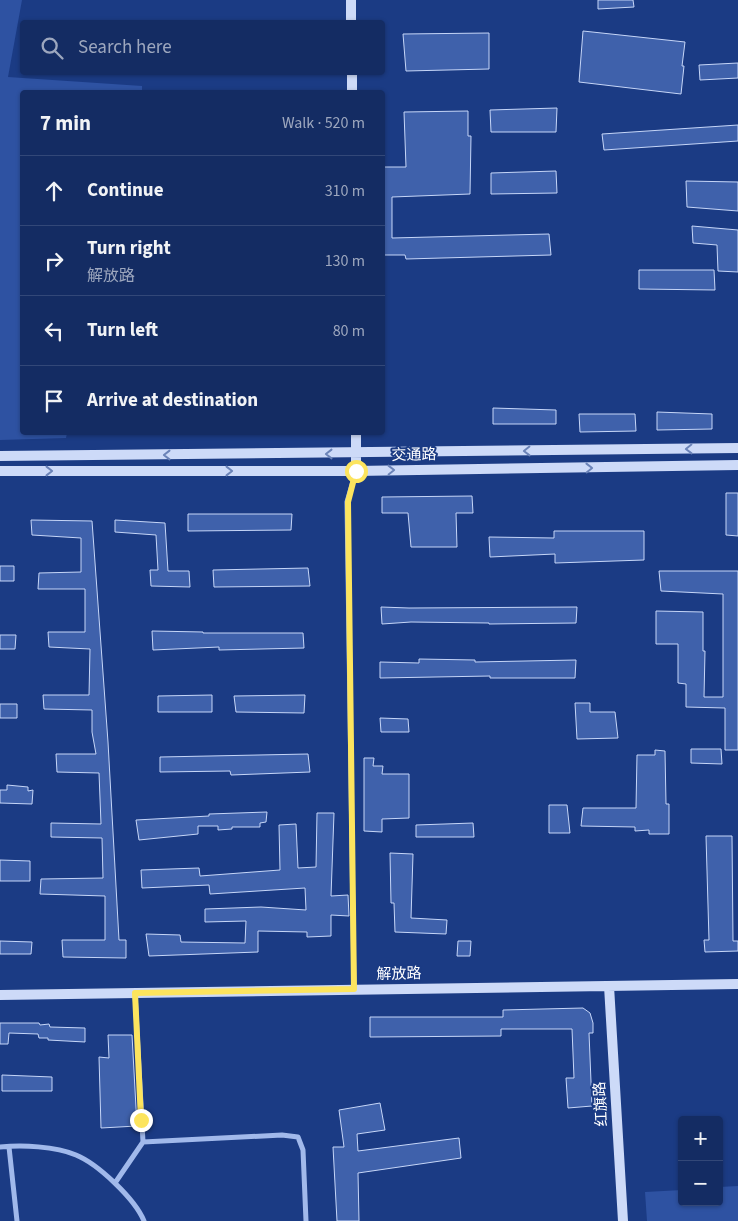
<!DOCTYPE html>
<html lang="en">
<head>
<meta charset="utf-8">
<style>
	:root { --surface:#142c63; --page:#21386c; --text:#f1f3f6; --muted:#9da7be; --line:#334878 }
	body { margin:0; font-family:"Source Sans 3","Noto Sans SC",sans-serif; background:var(--page); color:var(--text) }
	.controls { position:absolute; right:15px; bottom:15px; display:grid; overflow:hidden; border-radius:5px; box-shadow:0 1px 4px #0004 }
	.controls button { width:45px; height:45px; display:grid; place-items:center; padding:0; border:0; border-bottom:1px solid var(--line); background:var(--surface); color:var(--text); font:25px sans-serif }
	.stop { position:absolute; width:15px; height:15px; margin:-11px; border:4px solid #fce45e; border-radius:50%; background:#fff }
	.stop.end { background:#fce45e; border-color:#fff; box-shadow:0 1px 5px #0008 }
	.list { margin:0; padding:0; list-style:none }
	h2 { display:flex; justify-content:space-between; align-items:center; height:65px; margin:0; padding:0 20px; font-size:21px }
	h2 small { font-size:16px; font-weight:400; color:var(--muted) }
	.list li { display:grid; grid-template-columns:32px 1fr auto; gap:15px; align-items:center; box-sizing:border-box; height:70px; padding:0 20px; border-top:1px solid var(--line) }
	.list b { display:block; font-size:19px; white-space:nowrap }
	.list p { margin:0; font-size:16px; white-space:nowrap; color:var(--muted) }
	.list em { font-size:16px; font-style:normal; color:var(--muted) }
	.icon { flex:none; width:28px; height:28px; fill:none; stroke:currentColor; stroke-width:2; stroke-linecap:round; stroke-linejoin:round }
	.map { position:relative; flex:none; width:738px; height:1221px; overflow:hidden }
	.search { position:absolute; background:var(--surface); box-shadow:0 1px 4px #0004; left:20px; top:20px; width:365px; height:55px; display:flex; align-items:center; gap:12px; box-sizing:border-box; padding:0 18px; border-radius:5px; color:var(--muted); font-size:19px }
	.panel { position:absolute; background:var(--surface); box-shadow:0 1px 4px #0004; left:20px; top:90px; width:365px; height:345px; border-radius:5px }
	.map>svg:first-child { display:block }
</style>
</head>
<body>
<div class="map">
<svg width="738" height="1221" viewBox="0 0 738 1221">
	<rect width="100%" height="100%" fill="#1b3b84"/>
	<path fill="#2e52a2" d="M0,0H22L8,77L142,86V92H22V432L67,433L66,438L0,440Z
		M738,1186V1221H647L645,1192L682,1190V1202H719V1187Z"/>
	<path fill="#3f61ab" stroke="#c6d6f8" d="M598,0H633L634,7L598,9Z
		M583,31L685,42L682,66H684L681,94L579,82Z
		M489,33V69L406,71L403,34Z
		M738,63V78L700,80L699,65Z
		M557,108L556,132H491L490,110Z
		M468,111V136H471L470,194L392,197V238L549,234L551,255L406,259L405,255H382V167H406L404,112Z
		M738,125V141L604,150L602,134Z
		M556,171L557,193L491,194V173Z
		M686,181L738,182V211L687,207Z
		M692,226L738,230V272L718,271L717,245L693,243Z
		M639,270H714L715,290L639,289Z
		M493,408L556,410V424H493Z
		M657,412L712,414V429L657,430Z
		M579,414H635L636,431L580,432Z
		M726,493H738V536L726,535Z
		M472,496L473,513H456L457,547H411L408,513H382V497Z
		M188,514H292L291,530L188,531Z
		M31,520L92,521L108,742L119,940H126V958L63,957L62,940H105V896L40,894L41,879L103,878L102,838L51,837V823L101,824L99,773L57,772L56,754H96L92,732V710L44,709L43,695H89L90,649L49,647L48,632H85V589H38L39,573L81,572V538L32,535Z
		M115,520L165,523L168,571H189L190,587L151,586L150,570H158L156,535L115,532Z
		M554,531H644V560L555,563V554L490,557L489,537L554,538Z
		M0,566H14V581H0Z
		M308,568L310,586L214,587L213,570Z
		M659,571H738V750H725V708L686,707V684L678,683V644H656V611L703,612V651H705L704,697H723V594L661,591Z
		M381,607L409,608L577,607L576,623L489,624V623L411,622L382,624Z
		M152,631L203,632V633H303L304,648L219,650V647L153,650Z
		M0,635H16L15,649H0Z
		M419,659L475,660V662L576,660L575,678H490V676L380,678V662L419,663Z
		M212,695V712H158V696Z
		M305,695L304,713L236,712L234,696Z
		M575,703H590V712H615L618,738L577,739Z
		M0,704H17V718H0Z
		M380,718L408,719L409,732H381Z
		M691,749H721L722,764L691,763Z
		M655,750L665,751L666,804H669V834H649V830L635,831V827L581,826L583,808H636L637,755H655Z
		M308,754L310,772L231,775L230,771L160,772V757Z
		M364,758H374L373,766H383L382,774H409V818L382,819V832L364,831Z
		M7,785L28,787V791L33,790L32,804L0,803V790H7Z
		M549,805H567L570,833H549Z
		M267,812L266,822L260,823V827H232V829L218,830V826H198V834L139,840L136,820L209,816V814Z
		M317,813H334L331,896L348,895L349,916L331,915V936L307,937V932L258,931V952L149,956L146,934L180,935L181,942L245,943L246,921L205,922V909L261,907L306,910L305,888L210,894L209,885L142,888L141,870L199,868L200,876L280,870L279,825L296,824L298,868L316,867Z
		M473,823L474,837H416V825Z
		M706,836H732L733,941H738V951L705,952L704,940H709Z
		M390,853L413,854L411,918L447,920L446,934L395,932L394,903H391Z
		M0,860L30,861V881H0Z
		M0,941L32,942L31,954H0Z
		M458,941H471L470,956H457Z
		M583,1008L590,1013L593,1023V1033H589L592,1106L568,1108L566,1078H574L572,1029H501V1036L370,1037V1017H503V1010Z
		M0,1023H39L40,1025L49,1024L50,1027L85,1028V1042L48,1040V1038H39L38,1034L9,1033L8,1044H0Z
		M108,1035H132L137,1126L101,1128L99,1057L109,1058Z
		M2,1075L52,1077V1091H2Z
		M380,1103L385,1130L357,1134L358,1151L459,1138L461,1158L358,1173L359,1221H337L333,1147H344L339,1110Z"/>
	<g fill="none" stroke-linecap="round" stroke-linejoin="round">
		<path stroke="#a1b9eb" stroke-width="5" d="M354,989L347,502L356,471
			M143,1142L282,1135L298,1137L303,1150L306,1221
			M0,1147C22,1145 55,1146 76,1155C98,1164 135,1199 144,1221
			M9,1147L17,1221
			M115,1183L143,1142L135,993"/>
		<path stroke="#cddaf8" stroke-width="10" d="M351,0V22
			M352,72V92
			M356,432V471
			M0,456L738,448
			M0,471H356L738,465
			M609,986L623,1221
			M0,995L738,984"/>
	</g>
	<defs><path id="oneway-chevron" d="M-2-3.5L2.5 0L-2 3.5" fill="none" stroke-width="1.6" stroke-linecap="round" stroke-linejoin="round" transform="scale(1.25)"/></defs>
	<g stroke="#6b83b8">
		<use href="#oneway-chevron" transform="translate(689 449) rotate(179)"/>
		<use href="#oneway-chevron" transform="translate(527 451) rotate(179)"/>
		<use href="#oneway-chevron" transform="translate(329 454) rotate(180)"/>
		<use href="#oneway-chevron" transform="translate(167 455) rotate(180)"/>
		<use href="#oneway-chevron" transform="translate(589 468) rotate(-1)"/>
		<use href="#oneway-chevron" transform="translate(391 470) rotate(-1)"/>
		<use href="#oneway-chevron" transform="translate(49 471)"/>
		<use href="#oneway-chevron" transform="translate(229 471)"/>
	</g>
	<g fill="none" stroke-linecap="round" stroke-linejoin="round">
		<path stroke="#fce45e" stroke-width="6" d="M141,1120L135,993L354,989L348,502L356,471"/>
	</g>
	<g text-anchor="middle" dominant-baseline="central" stroke-width="4" stroke-linejoin="round" paint-order="stroke">
		<g font-size="15" fill="#fff" stroke="#1b3b84">
			<text transform="translate(414 455) rotate(-1)">交通路</text>
			<text transform="translate(399 974) rotate(-1)">解放路</text>
			<text transform="translate(601 1104) rotate(-93)">红旗路</text>
		</g>
	</g>
</svg>
<div class="controls">
<button>+</button>
<button>−</button>
</div>
<div class="stop" style="left:356px;top:471px"></div>
<div class="stop end" style="left:141px;top:1120px"></div>
<div class="search"><svg class="icon" aria-label="search" viewBox="0 0 24 24"><circle cx="10" cy="10" r="6"/><path d="M15 15l6 6"/></svg>Search here</div>
<section class="panel">
<h2>7 min<small>Walk · 520 m</small></h2>
<ul class="list">
<li><svg class="icon" aria-label="ahead" viewBox="0 0 24 24"><path d="M12 20V5M6 11l6-6 6 6"/></svg><div><b>Continue</b></div><em>310 m</em></li>
<li><svg class="icon" aria-label="right" viewBox="0 0 24 24"><path d="M7 20v-9h11M14 6l5 5-5 5"/></svg><div><b>Turn right</b><p>解放路</p></div><em>130 m</em></li>
<li><svg class="icon" aria-label="left" viewBox="0 0 24 24"><path d="M17 20v-9H6M10 6l-5 5 5 5"/></svg><div><b>Turn left</b></div><em>80 m</em></li>
<li><svg class="icon" aria-label="arrive" viewBox="0 0 24 24"><path d="M6 21V4h12l-3 4 3 4H6"/></svg><div><b>Arrive at destination</b></div></li>
</ul>
</section>
</div>
</body>
</html>
